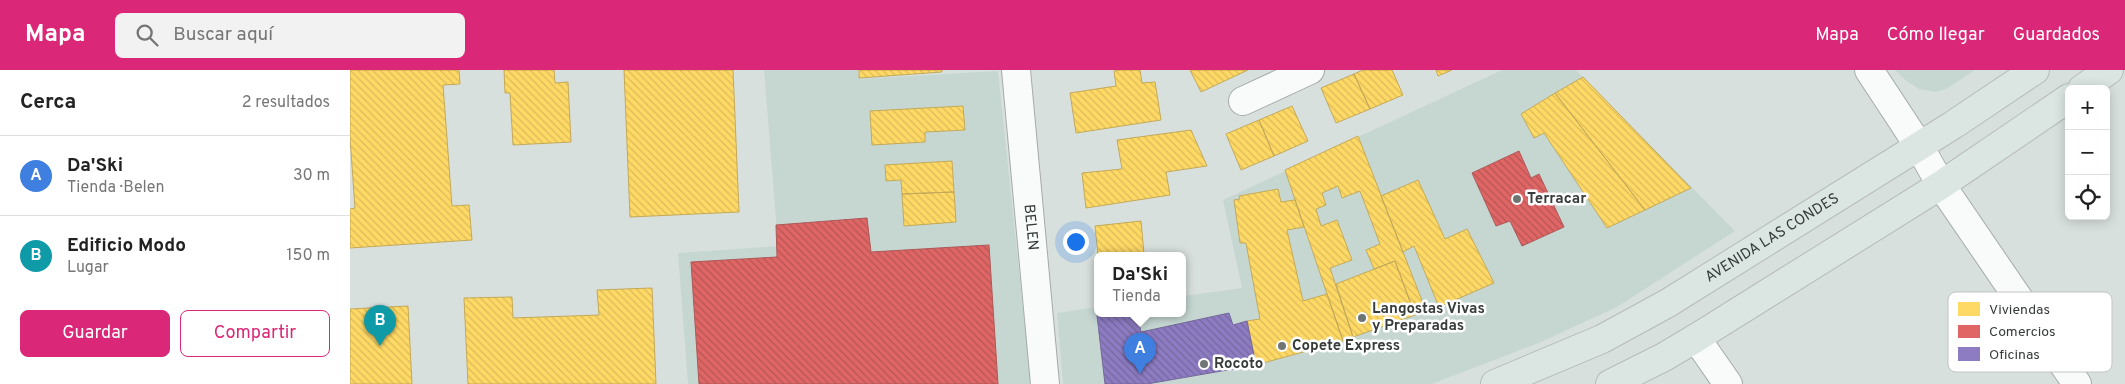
<!DOCTYPE html>
<html lang="es">
<head>
<meta charset="utf-8">
<style>
	:root { --surface:#fff; --page:#f2f2f2; --text:#222; --muted:#767676; --line:#e0e0e0; --accent:#db2777 }
	body { margin:0; font-family:Overpass,sans-serif; background:var(--page); color:var(--text) }
	.controls { position:absolute; right:15px; top:15px; display:grid; overflow:hidden; border-radius:8px; box-shadow:0 2px 12px #0003 }
	.controls button { width:45px; height:45px; display:grid; place-items:center; padding:0; border:0; border-bottom:1px solid var(--line); background:var(--surface); color:var(--text); font:25px sans-serif }
	.you { position:absolute; left:725px; top:171px; width:18px; height:18px; margin:-12px; border:4px solid #fff; border-radius:50%; background:#1a73e8; box-shadow:0 0 0 8px #1a73e833 }
	.badge { display:grid; place-items:center; width:32px; height:32px; border-radius:50%; background:var(--accent); color:#fff; font-size:16px; font-weight:700 }
	.pin { position:absolute; translate:-50% -41px; filter:drop-shadow(0 1px 2px #0008) }
	.pin::after { content:''; position:absolute; top:26px; width:18px; height:15px; background:inherit; clip-path:polygon(0 0,100% 0,50% 100%) }
	.popup { position:absolute; left:744px; top:182px; width:92px; height:65px; box-sizing:border-box; display:grid; place-content:center; border-radius:8px; background:var(--surface); filter:drop-shadow(0 1px 4px #0005); font-size:16px; white-space:nowrap; color:var(--muted) }
	.popup b { font-size:19px; color:var(--text) }
	.popup::after { content:''; position:absolute; left:50%; top:100%; margin-left:-10px; border:10px solid transparent; border-top-color:var(--surface) }
	.list { margin:0; padding:0; list-style:none }
	h2 { display:flex; justify-content:space-between; align-items:center; height:65px; margin:0; padding:0 20px; font-size:21px }
	h2 small { font-size:16px; font-weight:400; color:var(--muted) }
	.list li { display:grid; grid-template-columns:32px 1fr auto; gap:15px; align-items:center; box-sizing:border-box; height:80px; padding:0 20px; border-top:1px solid var(--line) }
	.list b { display:block; font-size:19px; white-space:nowrap }
	.list p { margin:0; font-size:16px; white-space:nowrap; color:var(--muted) }
	.list em { font-size:16px; font-style:normal; color:var(--muted) }
	.actions { display:flex; gap:10px; padding:15px 20px }
	.actions a { flex:1; padding:11px 0; border:1px solid var(--accent); border-radius:8px; text-align:center; font-size:18px; color:var(--accent) }
	.actions .main { background:var(--accent); color:#fff }
	.icon { flex:none; width:28px; height:28px; fill:none; stroke:currentColor; stroke-width:2; stroke-linecap:round; stroke-linejoin:round }
	.map { position:relative; flex:none; width:1775px; height:314px; overflow:hidden }
	header { display:flex; align-items:center; gap:30px; box-sizing:border-box; height:70px; padding:0 25px; background:var(--accent); color:#fff }
	header strong { font-size:24px }
	nav { display:flex; gap:28px; margin-inline-start:auto; font-size:18px }
	.search { width:350px; height:45px; background:var(--page); display:flex; align-items:center; gap:12px; box-sizing:border-box; padding:0 18px; border-radius:8px; color:var(--muted); font-size:19px }
	main { display:flex }
	aside { flex:1; background:var(--surface) }
	.map>svg:first-child { display:block }
</style>
</head>
<body>
<header>
<strong>Mapa</strong>
<div class="search"><svg class="icon" aria-label="search" viewBox="0 0 24 24"><circle cx="10" cy="10" r="6"/><path d="M15 15l6 6"/></svg>Buscar aquí</div>
<nav><a>Mapa</a><a>Cómo llegar</a><a>Guardados</a></nav>
</header>
<main>
<aside>
<h2>Cerca<small>2 resultados</small></h2>
<ul class="list">
<li><span class="badge" style="background:#3f7fe0">A</span><div><b>Da'Ski</b><p>Tienda · Belen</p></div><em>30 m</em></li>
<li><span class="badge" style="background:#0f9aa8">B</span><div><b>Edificio Modo</b><p>Lugar</p></div><em>150 m</em></li>
</ul>
<div class="actions"><a class="main">Guardar</a><a>Compartir</a></div>
</aside>
<div class="map">
<svg width="1775" height="314" viewBox="0 0 1775 314">
	<defs>
		<pattern id="homes-back-hatch" width="6" height="6" patternUnits="userSpaceOnUse" patternTransform="scale(1.25)"><rect width="6" height="6" fill="#ffd966"/><path d="M-1 5l2 2M0 0l6 6M5-1l2 2" fill="none" stroke="#dbbb59"/></pattern>
		<pattern id="shops-back-hatch" width="6" height="6" patternUnits="userSpaceOnUse" patternTransform="scale(1.25)"><rect width="6" height="6" fill="#e06666"/><path d="M-1 5l2 2M0 0l6 6M5-1l2 2" fill="none" stroke="#b65555"/></pattern>
		<pattern id="offices-back-hatch" width="6" height="6" patternUnits="userSpaceOnUse" patternTransform="scale(1.25)"><rect width="6" height="6" fill="#8e7cc3"/><path d="M-1 5l2 2M0 0l6 6M5-1l2 2" fill="none" stroke="#75679f"/></pattern>
	</defs>
	<rect width="100%" height="100%" fill="#d8e0de"/>
	<path fill="#c6d7d2" d="M414,0H508L509,9L648,1L681,314H338L328,183L428,176Z
		M1152,0H1226L1385,161L1267,237L1191,272L1082,314H713L707,243L747,237L748,243H832L833,226L892,218L873,130Z
		M1545,0H1625L1596,19L1586,22L1569,19L1554,9Z"/>
	<path fill="url(#homes-back-hatch)" stroke="#c3aa59" d="M0,0H109L110,14L93,15L102,136L119,135L122,170L0,178V139L5,138L0,67Z
		M154,0H204L205,13L218,12L221,72L163,75L160,23H155Z
		M274,0H383L389,142L280,147Z
		M509,0H592V2L509,8Z
		M771,0H790L792,13L805,12L811,50L726,63L720,23L766,16L764,1Z
		M840,0H898L851,22Z
		M1013,0H1042L1053,25L1020,39L1004,4Z
		M1086,0H1102L1088,6Z
		M1004,4L1020,39L986,53L971,18Z
		M1233,7L1341,118L1295,140L1205,23Z
		M1205,23L1295,140L1257,158L1194,63L1184,68L1171,44Z
		M613,36L615,60L575,62V72L522,75L520,41Z
		M942,36L958,71L924,86L909,50Z
		M909,50L924,86L891,100L876,64Z
		M841,60L857,96L816,102L820,125L736,138L732,103L772,99L767,70Z
		M1008,66L1076,241L1065,245L1045,191L1024,199L1016,180L1030,174L1010,121L992,128L988,116L972,123L976,135L966,139L971,156L987,150L1002,190L980,198L1003,267L993,271L935,100Z
		M602,91L604,122L552,124L551,110L536,111L535,95Z
		M1068,110L1095,169L1117,159L1144,213L1089,237L1064,176L1053,182L1031,126Z
		M928,119L931,132L945,130L954,157L937,160L953,231L977,224L993,271L906,295L897,251L910,249L896,173H890L884,130L890,129L889,126Z
		M604,122L606,152L554,156L552,124Z
		M791,151L794,184L748,185L745,156Z
		M1045,191L1065,245L1003,267L986,214Z
		M302,218L306,314H118L114,228L162,227L163,248L249,245L247,220Z
		M58,236L62,314H0V239Z"/>
	<path fill="url(#shops-back-hatch)" stroke="#ad5959" d="M1169,81L1181,108L1189,104L1214,157L1172,176L1160,151L1146,156L1122,103Z
		M517,148L521,182L639,175L648,314H349L341,192L427,187L426,155Z"/>
	<path fill="url(#offices-back-hatch)" stroke="#74699a" d="M746,237L748,243H787L791,262L879,243L883,255L897,251L906,295L797,314H755Z"/>
	<g fill="none" stroke-linecap="round" stroke-linejoin="round">
		<defs>
			<g id="minor">
				<path id="s1" d="M666,0L695,314"/>
				<path d="M1519,0L1569,76L1591,115L1727,314"/>
				<path d="M893,31L960,0"/>
				<path d="M1346,268L1378,314"/>
			</g>
			<g id="major">
				<path d="M1732,19L1759,0"/>
				<path id="s2" d="M1145,314L1252,269L1318,233L1603,55L1685,0"/>
				<path d="M1260,314L1314,287L1346,268L1591,115L1719,28"/>
			</g>
		</defs>
		<use href="#minor" stroke="#a5aba9" stroke-width="30"/>
		<use href="#major" stroke="#b6bbb9" stroke-width="30"/>
		<use href="#minor" stroke="#f9fafa" stroke-width="28"/>
		<use href="#major" stroke="#dbe6e3" stroke-width="28"/>
	</g>
	<g fill="#6f7573" stroke="#fff" stroke-width="2">
		<circle cx="1167" cy="129" r="5"/>
		<circle cx="1012" cy="248" r="5"/>
		<circle cx="932" cy="276" r="5"/>
		<circle cx="854" cy="294" r="5"/>
	</g>
	<g text-anchor="middle" dominant-baseline="central" stroke-width="5" stroke-linejoin="round" paint-order="stroke">
		<g font-size="15" font-weight="bold" fill="#363c3a" stroke="#fff" text-anchor="start">
			<text x="1177" y="129">Terracar</text>
			<text x="1022" y="239">Langostas Vivas<tspan x="1022" dy="17">y Preparadas</tspan></text>
			<text x="942" y="276">Copete Express</text>
			<text x="864" y="294">Rocoto</text>
		</g>
		<g font-size="15" fill="#363c3a" stroke="#fff">
			<text stroke="none"><textPath href="#s1" startOffset="158">BELEN</textPath></text>
			<text stroke="none"><textPath href="#s2" startOffset="314">AVENIDA LAS CONDES</textPath></text>
		</g>
	</g>
	<rect x="1598" y="222" width="164" height="80" rx="8" fill="#fff" stroke="#c3c4c4" stroke-width="1"/>
	<rect x="1608" y="232" width="22" height="14" fill="#ffd966"/>
	<rect x="1608" y="255" width="22" height="13" fill="#e06666"/>
	<rect x="1608" y="277" width="22" height="14" fill="#8e7cc3"/>
	<g font-size="14" fill="#363c3a">
		<text x="1639" y="244">Viviendas</text>
		<text x="1639" y="266">Comercios</text>
		<text x="1639" y="289">Oficinas</text>
	</g>
</svg>
<div class="controls">
<button>+</button>
<button>−</button>
<button><svg class="icon" aria-label="locate" viewBox="0 0 24 24"><circle cx="12" cy="12" r="6"/><path d="M12 2v4M12 18v4M2 12h4M18 12h4"/></svg></button>
</div>
<div class="you"></div>
<div class="pin badge" style="left:790px;top:304px;background:#3f7fe0">A</div>
<div class="popup"><b>Da'Ski</b>Tienda</div>
<div class="pin badge" style="left:30px;top:276px;background:#0f9aa8">B</div>
</div>
</main>
</body>
</html>
